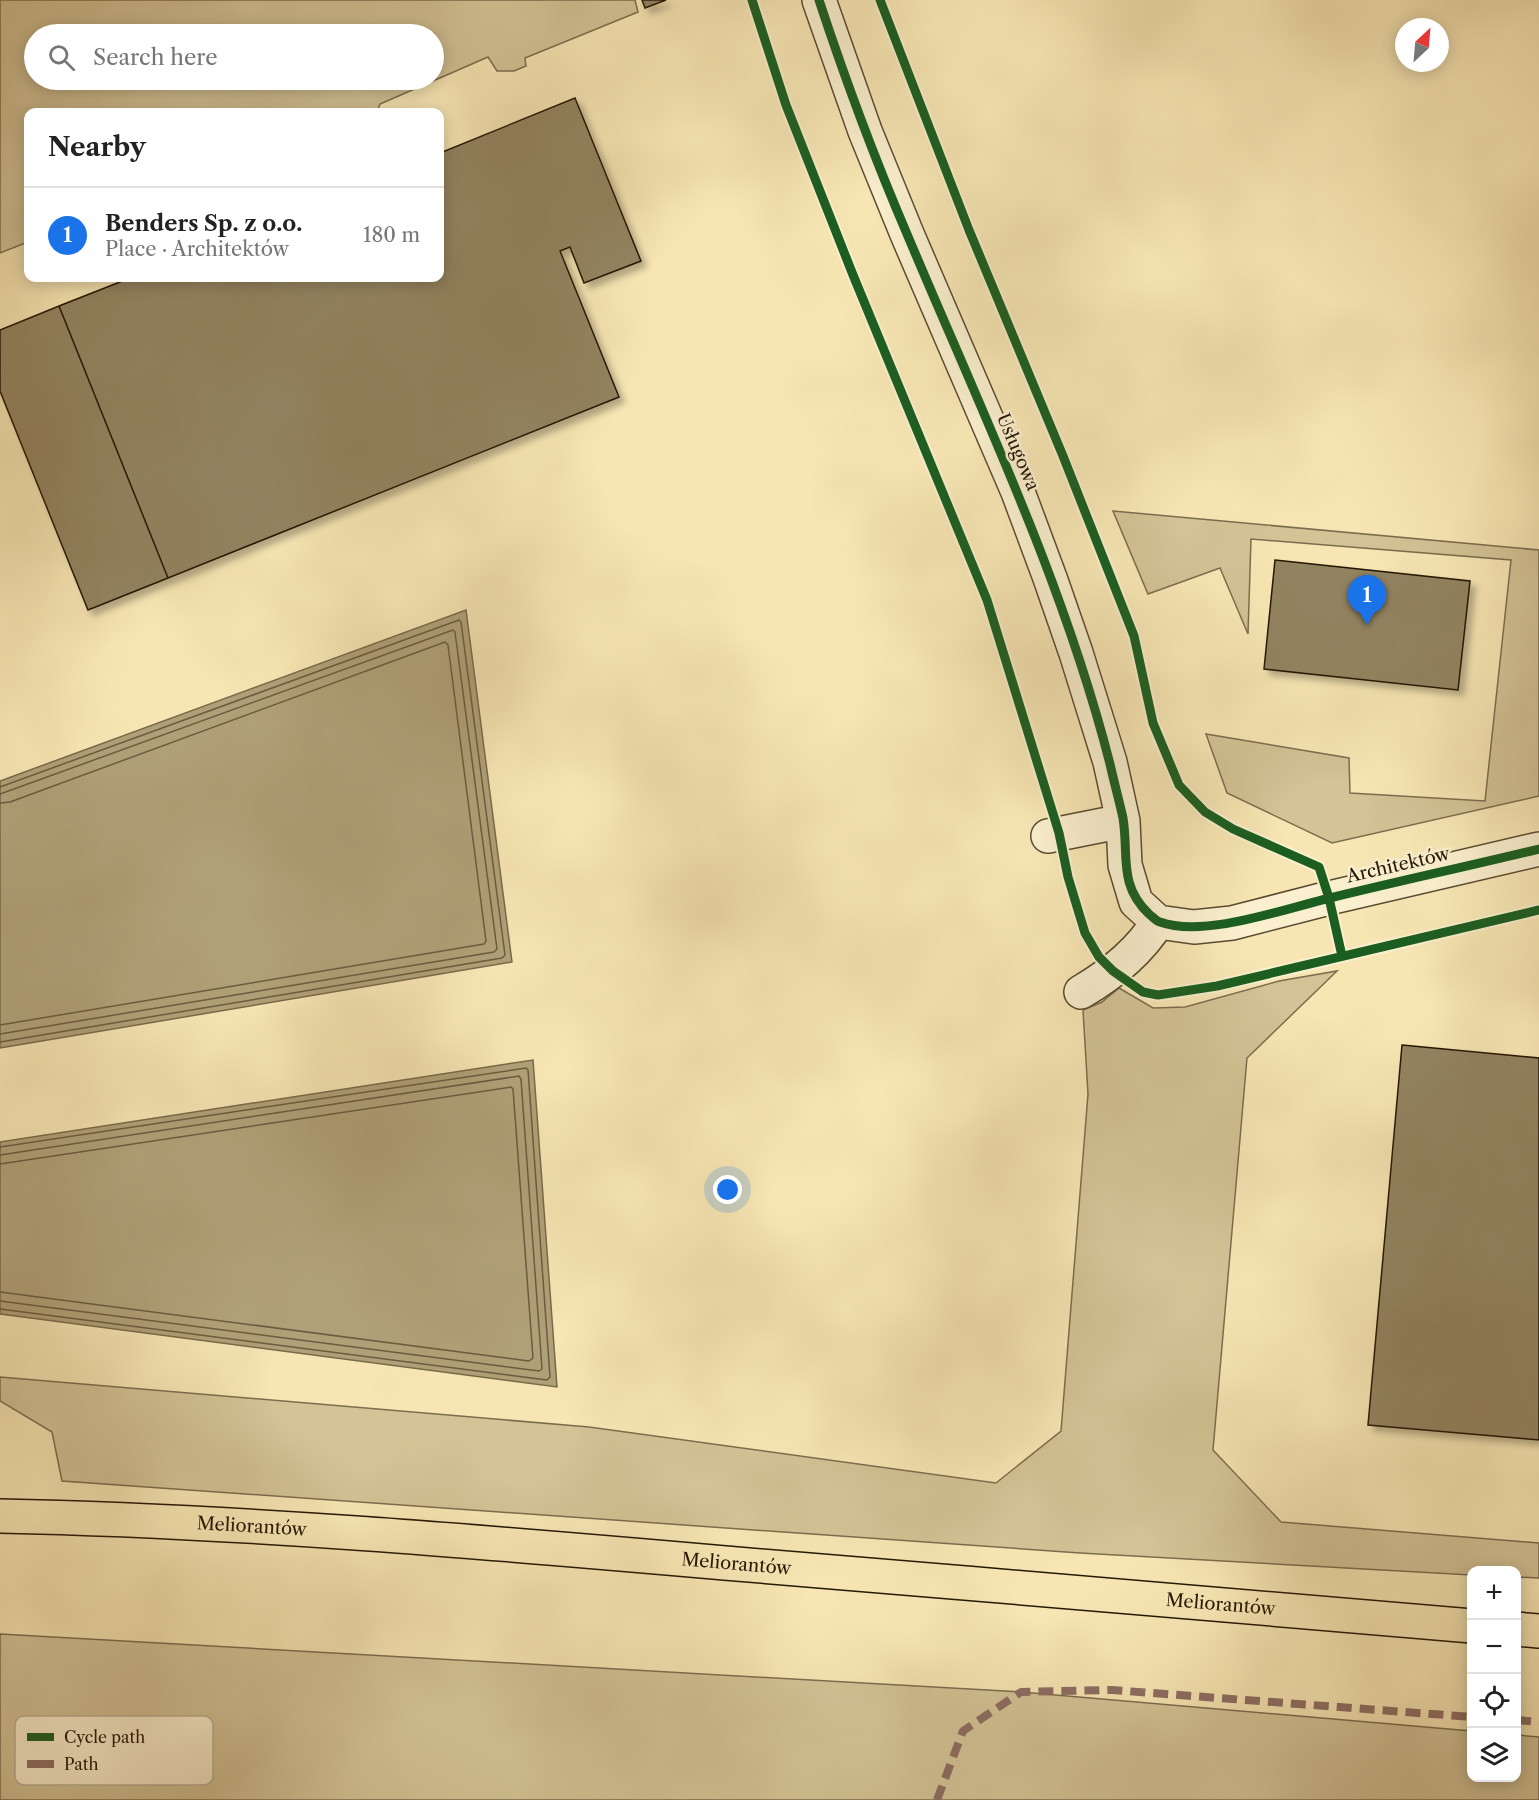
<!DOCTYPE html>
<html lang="en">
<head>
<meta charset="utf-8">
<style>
	:root { --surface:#fff; --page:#f6f6f6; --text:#222; --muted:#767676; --line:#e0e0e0; --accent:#1a73e8 }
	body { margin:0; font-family:"Libre Caslon Text",serif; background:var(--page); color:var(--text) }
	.controls { position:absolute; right:18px; bottom:18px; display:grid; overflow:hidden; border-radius:12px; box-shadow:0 3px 15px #0003 }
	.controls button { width:54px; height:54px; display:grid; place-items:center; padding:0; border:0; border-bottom:2px solid var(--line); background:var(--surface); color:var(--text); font:30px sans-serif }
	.compass { position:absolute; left:1395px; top:18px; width:54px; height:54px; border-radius:50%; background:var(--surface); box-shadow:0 3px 15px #0003; rotate:26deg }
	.you { position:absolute; left:728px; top:1190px; width:21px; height:21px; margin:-15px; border:4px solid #fff; border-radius:50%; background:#1a73e8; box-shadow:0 0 0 9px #1a73e833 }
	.badge { display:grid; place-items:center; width:39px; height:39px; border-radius:50%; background:var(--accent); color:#fff; font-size:20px; font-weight:700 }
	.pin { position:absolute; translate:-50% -50px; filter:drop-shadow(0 2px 3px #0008) }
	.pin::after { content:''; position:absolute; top:32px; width:21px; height:18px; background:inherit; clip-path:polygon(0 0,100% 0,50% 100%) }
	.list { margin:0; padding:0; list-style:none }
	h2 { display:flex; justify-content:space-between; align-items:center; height:78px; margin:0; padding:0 24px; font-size:26px }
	h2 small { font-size:20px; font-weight:400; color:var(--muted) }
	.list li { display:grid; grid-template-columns:39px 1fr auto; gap:18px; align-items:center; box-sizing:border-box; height:96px; padding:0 24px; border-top:2px solid var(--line) }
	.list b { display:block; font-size:22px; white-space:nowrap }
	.list p { margin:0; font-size:20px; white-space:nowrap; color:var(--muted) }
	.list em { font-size:20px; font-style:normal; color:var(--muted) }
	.icon { flex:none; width:33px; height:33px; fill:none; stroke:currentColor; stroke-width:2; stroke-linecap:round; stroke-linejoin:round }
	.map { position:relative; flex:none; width:1539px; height:1800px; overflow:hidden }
	.search { position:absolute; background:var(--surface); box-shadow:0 3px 15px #0003; left:24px; top:24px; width:420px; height:66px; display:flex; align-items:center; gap:15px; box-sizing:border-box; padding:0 21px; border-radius:33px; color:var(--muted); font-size:22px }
	.panel { position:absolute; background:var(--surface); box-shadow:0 3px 15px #0003; left:24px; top:108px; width:420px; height:174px; border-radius:12px }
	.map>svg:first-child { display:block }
</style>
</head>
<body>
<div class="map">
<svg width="1539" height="1800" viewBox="0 0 1539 1800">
	<defs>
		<filter id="shadow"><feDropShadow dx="5.5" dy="5.5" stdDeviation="3" flood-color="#0004"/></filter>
	</defs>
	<rect width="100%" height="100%" fill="#f7e6b4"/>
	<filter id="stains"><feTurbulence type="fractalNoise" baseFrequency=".00333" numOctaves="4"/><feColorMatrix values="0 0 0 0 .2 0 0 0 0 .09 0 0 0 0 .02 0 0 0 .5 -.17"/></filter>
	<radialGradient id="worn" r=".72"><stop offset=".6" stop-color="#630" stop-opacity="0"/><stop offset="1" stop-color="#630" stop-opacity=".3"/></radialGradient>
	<path fill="#d3c396" stroke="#7c6d4e" stroke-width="1.5" fill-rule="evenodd" d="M0,0H635L638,12L525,58L526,66L514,71H497L488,57L380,104L377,112H28V242L0,253ZM434,34V80H34V34Z
		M1113,511L1539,550V796L1332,843L1227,793L1206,734L1349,758L1350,793L1485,801L1511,560L1251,539L1248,634L1220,568L1148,594Z
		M1337,971L1247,1058L1213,1450L1281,1522L1539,1543V1578L1517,1577L1516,1570H1472L1471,1575L1080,1553L62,1481L52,1432L0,1401V1377L589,1427L996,1483L1061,1431L1088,1094L1083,1010L1102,1002L1119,988L1153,1008L1185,1007L1279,981Z
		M0,1634L1021,1692L1471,1731L1472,1778H1516L1517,1735L1539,1737V1800H0Z"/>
	<path fill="#b0a078" stroke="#78694a" stroke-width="1.5" d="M466,610L512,962L0,1048V781Z
		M533,1060L557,1387L0,1314V1142Z"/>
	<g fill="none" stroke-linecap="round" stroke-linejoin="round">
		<path stroke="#6a5c3e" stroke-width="1.5" d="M0,787L459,620L461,622L505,955L502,958L0,1042
			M0,794L453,630L455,632L497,949L494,952L0,1034
			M0,803L10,802L445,642L448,645L486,941L484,944L0,1025
			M0,1147L526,1068L528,1070L550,1377L547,1380L0,1309
			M0,1155L519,1076L521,1079L542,1369L539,1371L0,1301
			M0,1164L511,1087L513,1089L533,1358L529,1361L0,1292"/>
	</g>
	<path fill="#928360" stroke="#251705" stroke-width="1.5" filter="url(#shadow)" d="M642,0H666L645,8Z
		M575,98L641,261L584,283L570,247L560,251L619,397L168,578L59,306L130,278H440V153Z
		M59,306L168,578L88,610L0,391V330Z
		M1275,560L1470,581L1458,690L1264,669Z
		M1402,1045L1539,1058V1440L1368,1425Z"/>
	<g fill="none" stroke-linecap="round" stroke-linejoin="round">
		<defs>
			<path id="minor" d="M819,0L865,131L907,234L1018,492L1050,578L1076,653L1110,762L1123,821L1125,865L1136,902L1158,922
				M1048,836L1123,821
				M1158,922L1194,927L1232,923L1329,898L1539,849
				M1081,992C1112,974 1139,952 1158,922"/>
			<g id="major">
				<path id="s1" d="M0,1516C242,1521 484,1542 725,1563C974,1584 1223,1604 1472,1626"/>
				<path d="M1516,1629L1539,1631"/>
			</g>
		</defs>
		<use href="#minor" stroke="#5a4b31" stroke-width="36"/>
		<use href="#major" stroke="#251705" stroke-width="36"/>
		<use href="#minor" stroke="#faefce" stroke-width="33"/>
		<use href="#major" stroke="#f7e6b4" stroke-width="33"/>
		<path stroke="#8d6e63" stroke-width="8" stroke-dasharray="15 8" stroke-linecap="butt" d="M1516,1720L1539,1722
			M937,1800L963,1731L1021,1692L1112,1690L1472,1717"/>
		<defs>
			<path id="cycleway" d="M752,0L786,105L853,275L987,600L1059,833L1068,877L1085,933L1099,957L1113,971L1143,992L1158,995L1217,986L1539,910
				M819,0C845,79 874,157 907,234C980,408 1063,580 1110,764C1114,782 1119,800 1123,818C1129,855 1118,885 1149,914C1153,917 1156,921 1160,922C1204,938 1284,909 1330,898C1399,881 1469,866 1539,849
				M880,0L969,230L1063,456L1134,636L1153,723L1179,785L1205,812L1233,829L1319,867L1329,898L1342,956"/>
		</defs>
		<use href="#cycleway" stroke="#faefce" stroke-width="13"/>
		<use href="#cycleway" stroke="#1b5e20" stroke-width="9"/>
	</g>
	<g text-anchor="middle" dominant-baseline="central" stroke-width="5" stroke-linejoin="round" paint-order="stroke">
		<g font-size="18" fill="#251705" stroke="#faefce">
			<text transform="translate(1018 452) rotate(67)">Usługowa</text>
			<text transform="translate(1398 865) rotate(-13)">Architektów</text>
			<text stroke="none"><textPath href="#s1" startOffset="252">Meliorantów</textPath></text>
			<text stroke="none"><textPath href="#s1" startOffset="738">Meliorantów</textPath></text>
			<text stroke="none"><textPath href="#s1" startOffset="1224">Meliorantów</textPath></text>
		</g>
	</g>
	<rect x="15" y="1716" width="198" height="69" rx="9" fill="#faefce" stroke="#baae92" stroke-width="1.5"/>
	<rect x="27" y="1733" width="27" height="8" fill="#1b5e20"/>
	<rect x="27" y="1760" width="27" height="8" fill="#8d6e63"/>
	<g font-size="16" fill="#251705">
		<text x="64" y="1743">Cycle path</text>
		<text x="64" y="1770">Path</text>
	</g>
	<rect width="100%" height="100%" filter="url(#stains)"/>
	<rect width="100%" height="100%" fill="url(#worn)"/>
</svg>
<div class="controls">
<button>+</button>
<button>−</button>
<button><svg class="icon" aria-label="locate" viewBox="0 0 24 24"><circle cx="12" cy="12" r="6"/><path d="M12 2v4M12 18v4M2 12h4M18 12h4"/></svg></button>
<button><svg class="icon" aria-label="layers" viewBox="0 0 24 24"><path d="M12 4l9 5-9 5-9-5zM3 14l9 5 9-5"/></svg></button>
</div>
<svg class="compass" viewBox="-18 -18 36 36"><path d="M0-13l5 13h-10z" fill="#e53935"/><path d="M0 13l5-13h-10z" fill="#767676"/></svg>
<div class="you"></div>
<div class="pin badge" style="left:1367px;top:625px">1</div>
<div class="search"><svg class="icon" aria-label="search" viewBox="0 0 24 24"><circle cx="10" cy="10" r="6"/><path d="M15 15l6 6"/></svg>Search here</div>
<section class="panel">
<h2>Nearby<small></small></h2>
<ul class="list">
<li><span class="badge">1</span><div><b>Benders Sp. z o.o.</b><p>Place · Architektów</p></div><em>180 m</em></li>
</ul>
</section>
</div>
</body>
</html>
